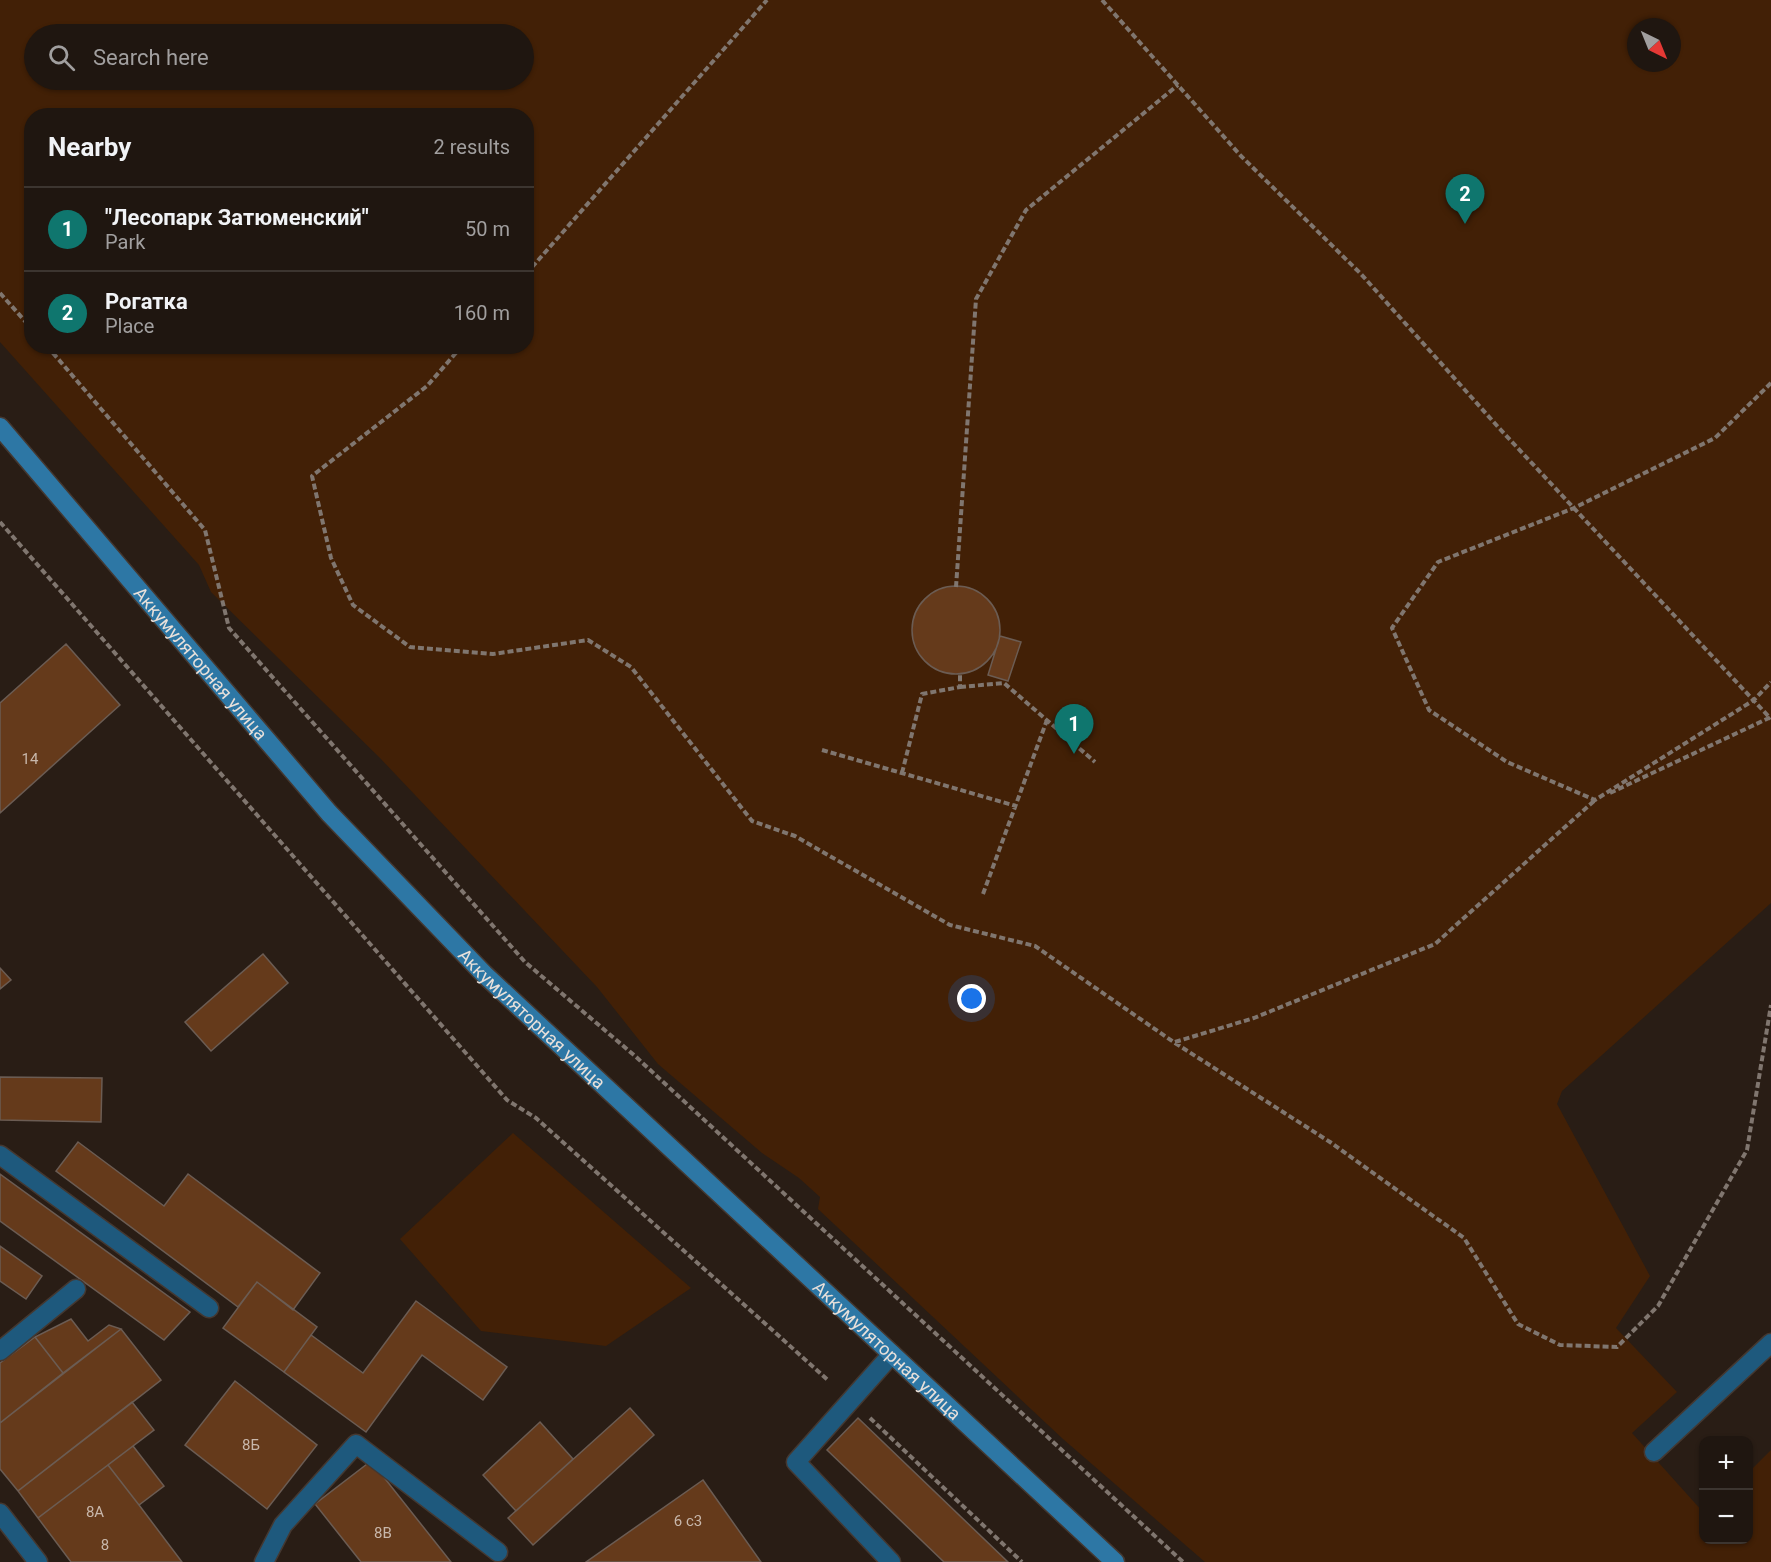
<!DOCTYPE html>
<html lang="en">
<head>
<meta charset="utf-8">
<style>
	:root { --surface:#1f1610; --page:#271f19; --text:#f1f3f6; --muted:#a19f9f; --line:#3c3530; --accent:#0f766e }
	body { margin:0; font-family:Roboto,sans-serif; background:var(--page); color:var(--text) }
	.controls { position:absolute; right:18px; bottom:18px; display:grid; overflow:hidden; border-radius:12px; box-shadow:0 2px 4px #0004 }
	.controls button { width:54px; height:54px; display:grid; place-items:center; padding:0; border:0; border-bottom:2px solid var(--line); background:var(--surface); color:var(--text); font:30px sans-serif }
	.compass { position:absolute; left:1627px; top:18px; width:54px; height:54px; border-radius:50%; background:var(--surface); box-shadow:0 2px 4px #0004; rotate:137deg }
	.you { position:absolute; left:972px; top:999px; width:21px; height:21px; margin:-15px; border:4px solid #fff; border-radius:50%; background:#1a73e8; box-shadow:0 0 0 9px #1a73e833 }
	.badge { display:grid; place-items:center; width:39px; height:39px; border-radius:50%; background:var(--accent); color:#fff; font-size:20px; font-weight:700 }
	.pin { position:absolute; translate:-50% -50px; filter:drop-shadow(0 2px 3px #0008) }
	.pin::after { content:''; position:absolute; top:32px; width:21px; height:18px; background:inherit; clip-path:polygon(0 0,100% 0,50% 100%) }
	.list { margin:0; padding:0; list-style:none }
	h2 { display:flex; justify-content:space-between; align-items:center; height:78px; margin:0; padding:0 24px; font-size:26px }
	h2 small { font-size:20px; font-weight:400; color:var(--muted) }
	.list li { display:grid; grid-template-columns:39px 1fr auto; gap:18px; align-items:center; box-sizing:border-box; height:84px; padding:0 24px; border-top:2px solid var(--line) }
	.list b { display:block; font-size:22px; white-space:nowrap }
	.list p { margin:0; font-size:20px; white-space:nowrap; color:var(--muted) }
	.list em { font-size:20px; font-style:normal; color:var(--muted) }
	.icon { flex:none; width:33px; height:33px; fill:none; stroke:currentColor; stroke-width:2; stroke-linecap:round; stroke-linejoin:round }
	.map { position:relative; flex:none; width:1771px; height:1562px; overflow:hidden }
	.search { position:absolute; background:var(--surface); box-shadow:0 2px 4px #0004; left:24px; top:24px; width:510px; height:66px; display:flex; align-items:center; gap:15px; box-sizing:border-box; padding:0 21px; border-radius:33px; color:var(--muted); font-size:22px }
	.panel { position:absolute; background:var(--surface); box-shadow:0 2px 4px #0004; left:24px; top:108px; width:510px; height:246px; border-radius:24px }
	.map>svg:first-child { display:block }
</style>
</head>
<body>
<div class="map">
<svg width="1771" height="1562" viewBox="0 0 1771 1562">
	<rect width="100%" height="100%" fill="#291d15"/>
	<path fill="#422006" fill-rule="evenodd" d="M0,0H1771V903L1562,1091L1557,1104L1650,1276L1616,1328L1677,1392L1632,1433L1703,1512L1704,1540H1748L1749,1472L1771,1450V1562H1205L1063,1439L818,1209L820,1197L799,1178L762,1153L658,1064L597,987L380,758L211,592L199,565L0,342ZM1636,27H1672V63H1636ZM34,34H524V80H34ZM32,116H526V346H32Z
		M513,1133L691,1288L606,1346L481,1331L400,1239Z"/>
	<path fill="#653a1b" stroke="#6b5c53" stroke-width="1.5" d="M912 630a44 44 0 1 1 88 0a44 44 0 1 1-88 0Z
		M1000,636L1021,642L1008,681L988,675Z
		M66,644L120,705L0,813V703Z
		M263,954L288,983L211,1051L185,1022Z
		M0,968L11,980L0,989Z
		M0,1077L102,1078L101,1122L0,1120Z
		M78,1142L164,1206L188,1174L320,1273L293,1310L257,1282L238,1307L56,1171Z
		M0,1174L190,1312L164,1340L0,1221Z
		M0,1246L42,1276L26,1299L0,1281Z
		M257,1282L317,1327L284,1372L223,1328Z
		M416,1301L507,1367L483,1400L422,1355L366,1432L284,1372L311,1335L363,1373Z
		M71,1319L88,1341L109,1325L121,1329L63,1373L35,1337Z
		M121,1329L161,1380L18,1491L0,1469V1423Z
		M35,1337L63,1373L0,1423V1363Z
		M235,1381L317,1445L267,1509L185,1445Z
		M132,1402L154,1430L38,1518L18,1491Z
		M630,1408L654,1435L533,1545L508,1518Z
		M858,1418L1008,1562H944L827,1450Z
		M540,1422L573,1459L516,1511L483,1475Z
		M133,1446L164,1486L139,1505L108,1465Z
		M371,1461L451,1562H361L315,1504Z
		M108,1465L139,1505L182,1562H71L38,1518Z
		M703,1480L761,1562H586Z"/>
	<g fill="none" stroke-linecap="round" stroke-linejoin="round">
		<defs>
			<path id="lane" d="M0,1155L209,1308
				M0,1351L76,1289
				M1654,1452L1771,1343
				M0,1513L38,1562
				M264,1562L283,1525L356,1444L498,1552
				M891,1562L796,1462L892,1354"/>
			<g id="secondary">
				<path id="s1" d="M0,427L329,813L484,974L1115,1562"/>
			</g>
		</defs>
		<use href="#lane" stroke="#443831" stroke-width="21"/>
		<use href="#secondary" stroke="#443831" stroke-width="21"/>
		<path stroke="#80766f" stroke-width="4" stroke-dasharray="6 3" stroke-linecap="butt" d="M1102,0L1241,156L1361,274L1499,428L1771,719
			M526,274L767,0
			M0,293L32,329
			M47,346L205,530L229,628L525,962L635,1056L1183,1562
			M462,346L427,386L312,476L331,558L353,605L410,647L493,654L588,640L631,667L752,821L795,836L950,925L1035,946L1175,1043L1330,1142L1464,1238L1518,1324L1560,1345L1617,1347L1658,1306L1747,1150L1771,1005
			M1771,383L1715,438L1574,508L1438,562L1392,628L1429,710L1507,762L1595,800L1754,700L1771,682
			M0,522L507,1100L536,1118L829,1381
			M956,587L976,299L1026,210L1178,85
			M960,687L1004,683L1095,762
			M822,750L1016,806
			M902,773L922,694L960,687V674
			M1610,793L1771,717
			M983,894L1047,720
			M1175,1042L1254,1018L1435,944L1595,800
			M870,1418L1022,1562"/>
		<use href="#lane" stroke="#1e597d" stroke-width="18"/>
		<use href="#secondary" stroke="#2d77a5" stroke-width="18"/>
	</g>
	<g text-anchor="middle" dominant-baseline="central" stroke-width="4.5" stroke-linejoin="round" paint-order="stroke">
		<g font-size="15" fill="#c8b7ab">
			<text x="30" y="759">14</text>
			<text x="251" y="1445">8Б</text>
			<text x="95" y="1512">8А</text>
			<text x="688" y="1521">6 с3</text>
			<text x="383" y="1533">8В</text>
			<text x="105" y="1545">8</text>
		</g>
		<g font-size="18" fill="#e9e1db" stroke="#20140c">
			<text stroke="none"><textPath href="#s1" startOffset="310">Аккумуляторная улица</textPath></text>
			<text stroke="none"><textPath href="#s1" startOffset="796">Аккумуляторная улица</textPath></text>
			<text stroke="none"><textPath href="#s1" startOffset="1282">Аккумуляторная улица</textPath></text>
		</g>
	</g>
</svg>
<div class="controls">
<button>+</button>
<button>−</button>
</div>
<svg class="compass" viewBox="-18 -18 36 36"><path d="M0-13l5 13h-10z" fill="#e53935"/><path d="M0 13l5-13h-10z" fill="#a19f9f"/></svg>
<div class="you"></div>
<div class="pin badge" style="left:1074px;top:754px">1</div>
<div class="pin badge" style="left:1465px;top:224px">2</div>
<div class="search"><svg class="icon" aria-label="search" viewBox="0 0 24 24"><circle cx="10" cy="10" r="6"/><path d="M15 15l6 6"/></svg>Search here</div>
<section class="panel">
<h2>Nearby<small>2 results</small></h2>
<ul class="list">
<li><span class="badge">1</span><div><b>&quot;Лесопарк Затюменский&quot;</b><p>Park</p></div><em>50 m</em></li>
<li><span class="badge">2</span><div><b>Рогатка</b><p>Place</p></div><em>160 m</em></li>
</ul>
</section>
</div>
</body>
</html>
